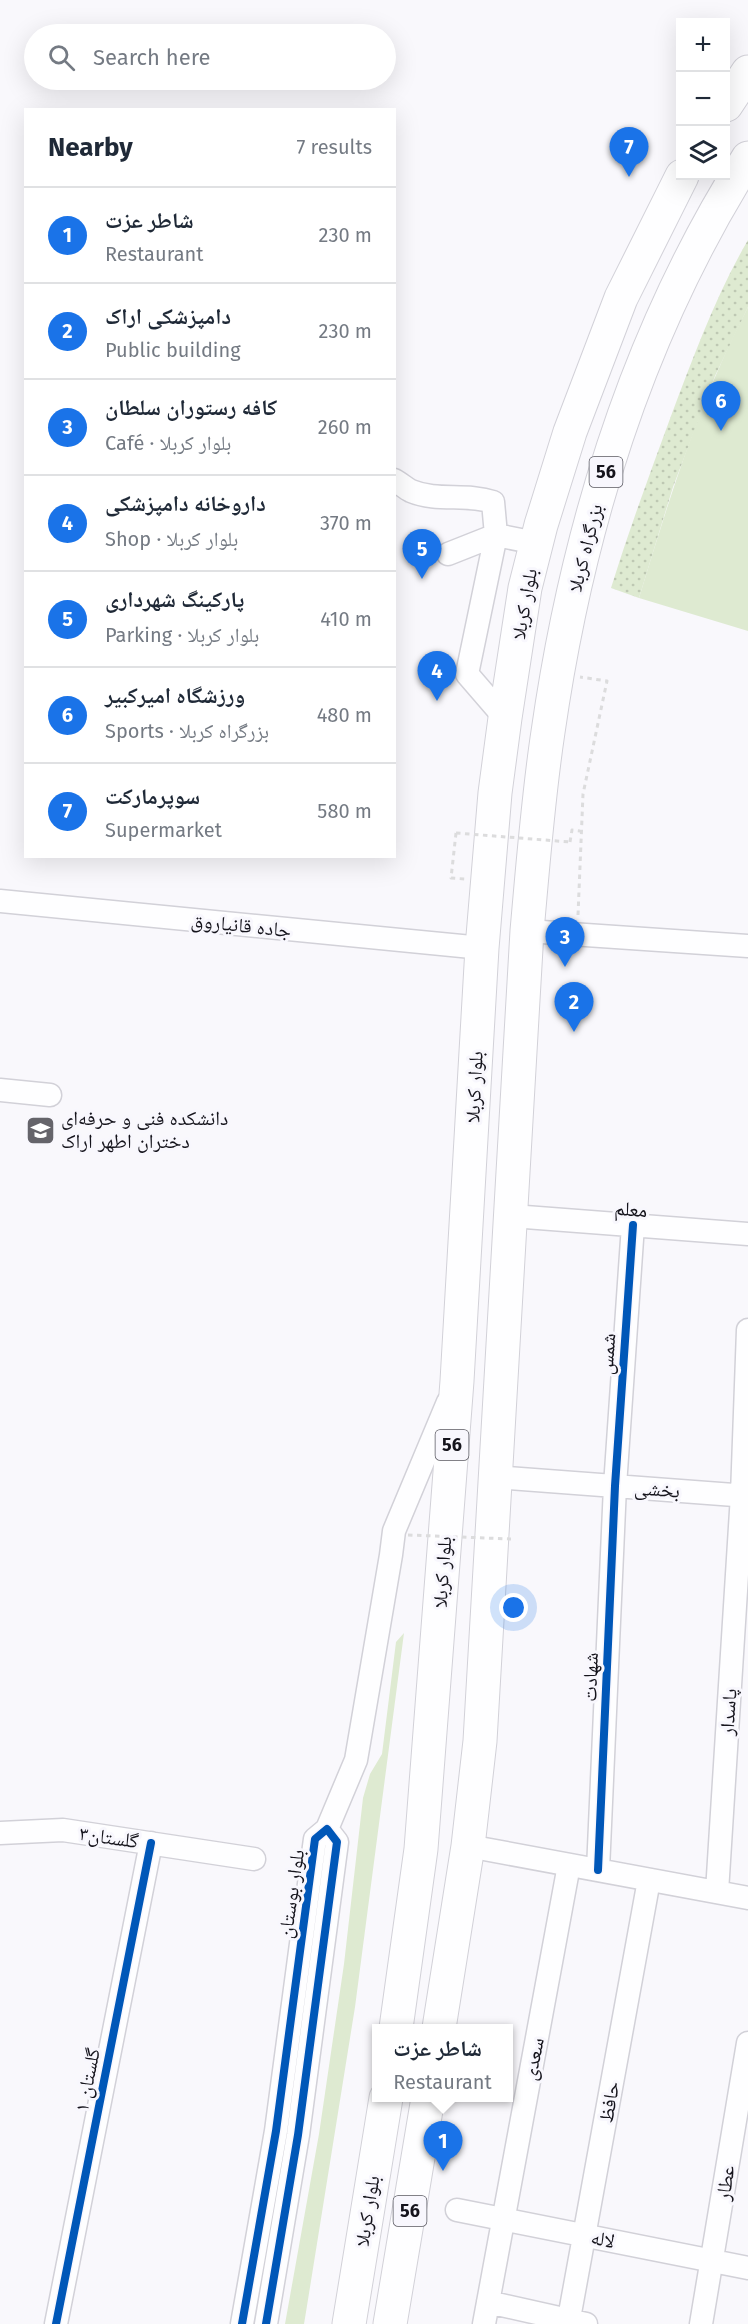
<!DOCTYPE html>
<html lang="en">
<head>
<meta charset="utf-8">
<style>
	:root { --surface:#fff; --page:#f2f2f3; --text:#1f2937; --muted:#747a83; --line:#e0e1e3; --accent:#1a73e8 }
	body { margin:0; font-family:"Fira Sans","Noto Naskh Arabic",sans-serif; background:var(--page); color:var(--text) }
	.controls { position:absolute; right:18px; top:18px; display:grid; overflow:hidden; border-radius:0px; box-shadow:0 6px 24px #0002 }
	.controls button { width:54px; height:54px; display:grid; place-items:center; padding:0; border:0; border-bottom:2px solid var(--line); background:var(--surface); color:var(--text); font:30px sans-serif }
	.you { position:absolute; left:514px; top:1608px; width:21px; height:21px; margin:-15px; border:4px solid #fff; border-radius:50%; background:#1a73e8; box-shadow:0 0 0 9px #1a73e833 }
	.badge { display:grid; place-items:center; width:39px; height:39px; border-radius:50%; background:var(--accent); color:#fff; font-size:20px; font-weight:700 }
	.pin { position:absolute; translate:-50% -50px; filter:drop-shadow(0 2px 3px #0008) }
	.pin::after { content:''; position:absolute; top:32px; width:21px; height:18px; background:inherit; clip-path:polygon(0 0,100% 0,50% 100%) }
	.popup { position:absolute; left:372px; top:2024px; width:141px; height:78px; box-sizing:border-box; display:grid; place-content:center; border-radius:0px; background:var(--surface); filter:drop-shadow(0 2px 4px #0005); font-size:20px; white-space:nowrap; color:var(--muted) }
	.popup b { font-size:22px; color:var(--text) }
	.popup::after { content:''; position:absolute; left:50%; top:100%; margin-left:-12px; border:12px solid transparent; border-top-color:var(--surface) }
	.list { margin:0; padding:0; list-style:none }
	h2 { display:flex; justify-content:space-between; align-items:center; height:78px; margin:0; padding:0 24px; font-size:26px }
	h2 small { font-size:20px; font-weight:400; color:var(--muted) }
	.list li { display:grid; grid-template-columns:39px 1fr auto; gap:18px; align-items:center; box-sizing:border-box; height:96px; padding:0 24px; border-top:2px solid var(--line) }
	.list b { display:block; font-size:22px; white-space:nowrap }
	.list p { margin:0; font-size:20px; white-space:nowrap; color:var(--muted) }
	.list em { font-size:20px; font-style:normal; color:var(--muted) }
	.icon { flex:none; width:33px; height:33px; fill:none; stroke:currentColor; stroke-width:2; stroke-linecap:round; stroke-linejoin:round }
	.map { position:relative; flex:none; width:748px; height:2324px; overflow:hidden }
	.search { position:absolute; background:var(--surface); box-shadow:0 6px 24px #0002; left:24px; top:24px; width:372px; height:66px; display:flex; align-items:center; gap:15px; box-sizing:border-box; padding:0 21px; border-radius:33px; color:var(--muted); font-size:22px }
	.panel { position:absolute; background:var(--surface); box-shadow:0 6px 24px #0002; left:24px; top:108px; width:372px; height:750px; border-radius:0px }
	.map>svg:first-child { display:block }
</style>
</head>
<body>
<div class="map">
<svg width="748" height="2324" viewBox="0 0 748 2324">
	<defs>
		<pattern id="park-dots" width="8" height="8" patternUnits="userSpaceOnUse" patternTransform="scale(1.5)"><rect width="8" height="8" fill="#deead1"/><path d="M2 2h.1M6 6h.1" fill="none" stroke="#bec8b3" stroke-width="1.8" stroke-linecap="round"/></pattern>
	</defs>
	<rect width="100%" height="100%" fill="#f9f8fc"/>
	<path fill="#deead1" d="M748,307V631L639,598C669,499 700,399 748,307Z
		M404,1633L355,2007L306,2312L304,2324H285L319,2134L344,1964L363,1798L370,1774L382,1754L396,1642Z"/>
	<path fill="url(#park-dots)" d="M748,240V307L715,376L673,487L639,598L611,588C629,530 650,473 671,416C694,355 716,295 748,240Z"/>
	<g fill="none" stroke-linecap="round" stroke-linejoin="round">
		<defs>
			<path id="minor" d="M394,480C400,483 405,488 411,491C437,502 466,493 493,502L496,535L467,674L505,718
				M448,554L496,535L536,543
				M0,901L482,948
				M527,931L748,946
				M0,1090L50,1095
				M512,1216L748,1234
				M495,1477L748,1496
				M327,1829L356,1760L391,1555L394,1531L448,1402
				M0,1833L63,1830L254,1859
				M468,1846L748,1898
				M598,1870L615,1486L633,1225
				M717,1892L742,1495L748,1330
				M457,2210L748,2268
				M488,2302L586,2324
				M56,2324L151,1843
				M242,2324L276,2131L315,1839L327,1829L337,1842L298,2135L266,2324
				M484,2324L569,1865
				M568,2324L649,1880
				M701,2324L748,2043"/>
			<path id="highway" d="M726,105L748,72
				M396,2028L421,1849L457,1381L482,948L495,793L505,718L525,588L541,525L570,432L621,298L682,176
				M439,2028L468,1846L480,1741L527,931C533,864 538,798 548,732C577,530 638,331 748,158
				M349,2324L386,2098
				M390,2324L428,2098"/>
		</defs>
		<use href="#minor" stroke="#d2d1d8" stroke-width="25"/>
		<use href="#highway" stroke="#d2d1d8" stroke-width="35"/>
		<path stroke="#dcdcdd" stroke-width="3" stroke-dasharray="4.5 4.5" stroke-linecap="butt" d="M456,833L451,878L465,879
			M570,842L572,830L580,831
			M578,915L583,794L607,681L580,677"/>
		<use href="#minor" stroke="#fefeff" stroke-width="22"/>
		<use href="#highway" stroke="#fefeff" stroke-width="33"/>
		<path stroke="#dcdcdd" stroke-width="3" stroke-dasharray="4.5 4.5" stroke-linecap="butt" d="M456,833L570,842
			M408,1535L511,1539"/>
		<defs>
			<path id="cycleway" d="M598,1870L615,1486L633,1225
				M56,2324L151,1843
				M242,2324L276,2131L315,1839L327,1829L337,1842L298,2135L266,2324"/>
		</defs>
		<use href="#cycleway" stroke="#f8f7fd" stroke-width="11"/>
		<use href="#cycleway" stroke="#0057b8" stroke-width="8"/>
	</g>
	<defs>
		<symbol id="university-square" viewBox="-11 -11 22 22"><rect x="-9" y="-9" width="18" height="18" rx="4" fill="#65646a" stroke="#f8f7fd"/><path d="M0-5L7-2L0 1L-7-2ZM-4 1L0 2.5L4 1V4Q0 6-4 4Z" fill="#fff"/></symbol>
	</defs>
	<g fill-rule="evenodd">
		<use href="#university-square" x="24" y="1114" width="33" height="33"/>
	</g>
	<g text-anchor="middle" dominant-baseline="central" stroke-width="6" stroke-linejoin="round" paint-order="stroke">
		<g fill="#f8f7fd" stroke="#595860" stroke-width="1.5">
			<rect x="589.5" y="457" width="33" height="30" rx="4.5"/>
			<rect x="435.5" y="1430" width="33" height="30" rx="4.5"/>
			<rect x="393.5" y="2196" width="33" height="30" rx="4.5"/>
		</g>
		<g font-size="18" font-weight="bold" fill="#15141c">
			<text x="606" y="472">56</text>
			<text x="452" y="1445">56</text>
			<text x="410" y="2211">56</text>
		</g>
		<g font-size="20" fill="#15141c" stroke="#f8f7fd">
			<text transform="translate(585 548) rotate(-76)">بزرگراه کربلا</text>
			<text transform="translate(524 604) rotate(-80)">بلوار کربلا</text>
			<text transform="translate(241 925) rotate(6)">جاده قانیاروق</text>
			<text transform="translate(474 1087) rotate(-87)">بلوار کربلا</text>
			<text transform="translate(631 1209) rotate(4)">معلم</text>
			<text transform="translate(607 1354) rotate(-86)">شمس</text>
			<text transform="translate(657 1489) rotate(4)">بخشی</text>
			<text transform="translate(442 1572) rotate(-86)">بلوار کربلا</text>
			<text transform="translate(590 1677) rotate(-88)">شهادت</text>
			<text transform="translate(728 1712) rotate(-86)">پاسدار</text>
			<text transform="translate(109 1837) rotate(8)">گلستان۳</text>
			<text transform="translate(291 1894) rotate(-82)">بلوار بوستان</text>
			<text transform="translate(533 2059) rotate(-79)">سعدی</text>
			<text transform="translate(87 2080) rotate(-79)">گلستان ۱</text>
			<text transform="translate(609 2102) rotate(-80)">حافظ</text>
			<text transform="translate(725 2183) rotate(-81)">عطار</text>
			<text transform="translate(367 2211) rotate(-81)">بلوار کربلا</text>
			<text transform="translate(603 2239) rotate(11)">لاله</text>
		</g>
		<g font-size="20" fill="#15141c" stroke="#f8f7fd" text-anchor="start">
			<text x="61" y="1118">دانشکده فنی و حرفه‌ای<tspan x="61" dy="23">دختران اطهر اراک</tspan></text>
		</g>
	</g>
</svg>
<div class="controls">
<button>+</button>
<button>−</button>
<button><svg class="icon" aria-label="layers" viewBox="0 0 24 24"><path d="M12 4l9 5-9 5-9-5zM3 14l9 5 9-5"/></svg></button>
</div>
<div class="you"></div>
<div class="pin badge" style="left:443px;top:2171px">1</div>
<div class="popup"><b>شاطر عزت</b>Restaurant</div>
<div class="pin badge" style="left:574px;top:1032px">2</div>
<div class="pin badge" style="left:565px;top:967px">3</div>
<div class="pin badge" style="left:437px;top:701px">4</div>
<div class="pin badge" style="left:422px;top:579px">5</div>
<div class="pin badge" style="left:721px;top:431px">6</div>
<div class="pin badge" style="left:629px;top:177px">7</div>
<div class="search"><svg class="icon" aria-label="search" viewBox="0 0 24 24"><circle cx="10" cy="10" r="6"/><path d="M15 15l6 6"/></svg>Search here</div>
<section class="panel">
<h2>Nearby<small>7 results</small></h2>
<ul class="list">
<li><span class="badge">1</span><div><b>شاطر عزت</b><p>Restaurant</p></div><em>230 m</em></li>
<li><span class="badge">2</span><div><b>دامپزشکی اراک</b><p>Public building</p></div><em>230 m</em></li>
<li><span class="badge">3</span><div><b>کافه رستوران سلطان</b><p>Café · بلوار کربلا</p></div><em>260 m</em></li>
<li><span class="badge">4</span><div><b>داروخانه دامپزشکی</b><p>Shop · بلوار کربلا</p></div><em>370 m</em></li>
<li><span class="badge">5</span><div><b>پارکینگ شهرداری</b><p>Parking · بلوار کربلا</p></div><em>410 m</em></li>
<li><span class="badge">6</span><div><b>ورزشگاه امیرکبیر</b><p>Sports · بزرگراه کربلا</p></div><em>480 m</em></li>
<li><span class="badge">7</span><div><b>سوپرمارکت</b><p>Supermarket</p></div><em>580 m</em></li>
</ul>
</section>
</div>
</body>
</html>
